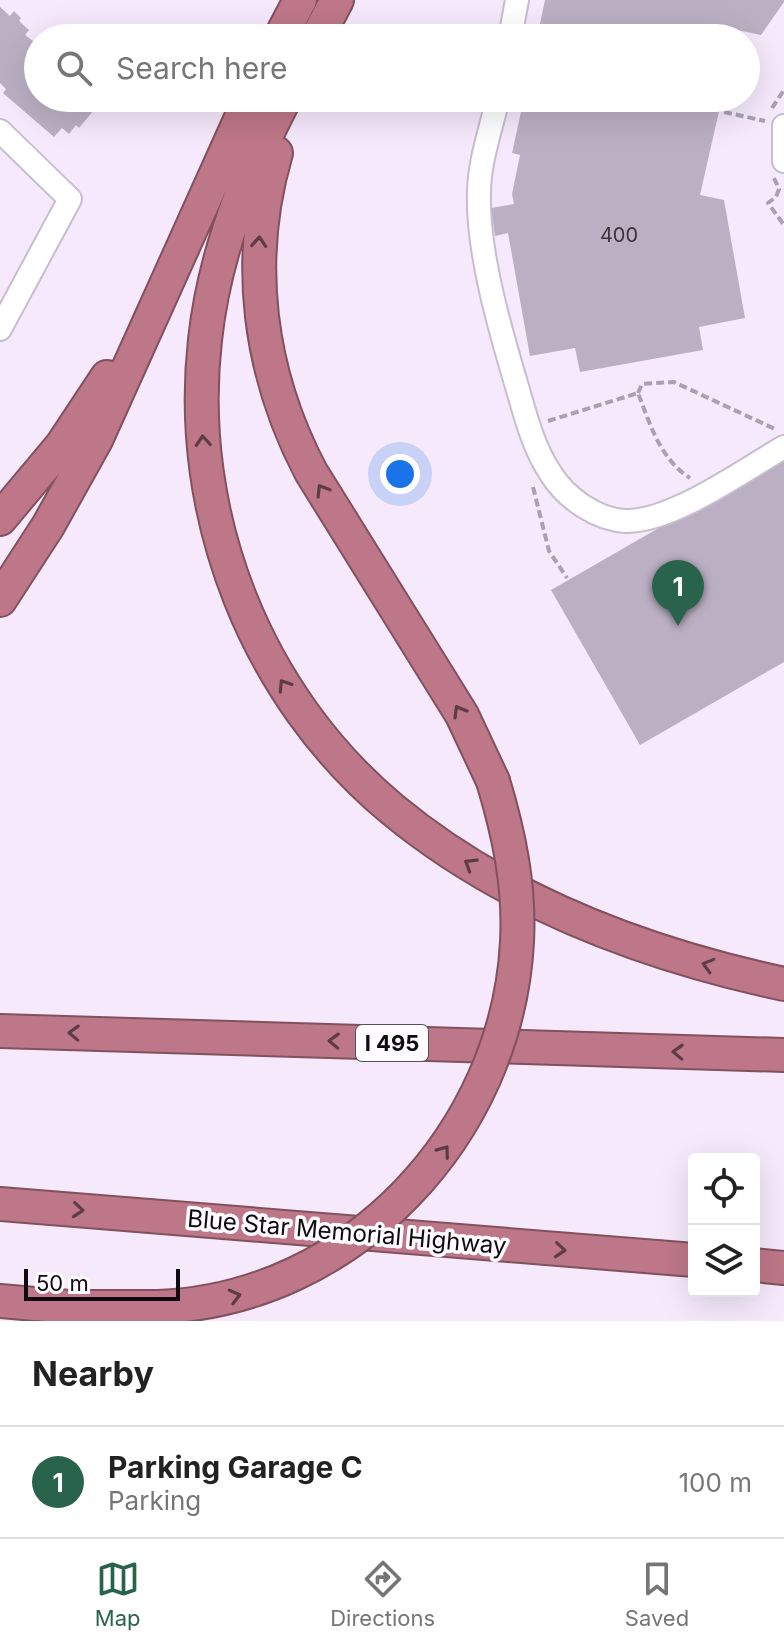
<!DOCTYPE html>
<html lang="en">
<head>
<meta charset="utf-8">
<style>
	:root { --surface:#fff; --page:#f6f6f6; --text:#222; --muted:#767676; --line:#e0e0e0; --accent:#2a634b }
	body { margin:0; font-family:Inter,sans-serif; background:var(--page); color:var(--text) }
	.controls { position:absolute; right:24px; bottom:24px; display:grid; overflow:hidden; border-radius:8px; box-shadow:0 8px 32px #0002 }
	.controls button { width:72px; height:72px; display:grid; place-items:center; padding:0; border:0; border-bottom:2px solid var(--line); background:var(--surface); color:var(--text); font:40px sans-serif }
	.scale { position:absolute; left:24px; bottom:20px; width:156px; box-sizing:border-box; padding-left:8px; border:4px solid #0f0b11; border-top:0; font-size:22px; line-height:28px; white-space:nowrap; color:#0f0b11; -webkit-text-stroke:6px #fdfbfe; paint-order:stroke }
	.you { position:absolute; left:400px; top:474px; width:28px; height:28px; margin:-20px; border:6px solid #fff; border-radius:50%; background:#1a73e8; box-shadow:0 0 0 12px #1a73e833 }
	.badge { display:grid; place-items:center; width:52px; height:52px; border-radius:50%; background:var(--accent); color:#fff; font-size:26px; font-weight:700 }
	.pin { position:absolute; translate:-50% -66px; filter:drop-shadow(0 2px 4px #0008) }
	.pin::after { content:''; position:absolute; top:42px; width:28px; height:24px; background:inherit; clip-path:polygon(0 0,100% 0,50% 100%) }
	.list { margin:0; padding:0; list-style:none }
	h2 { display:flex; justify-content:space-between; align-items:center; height:104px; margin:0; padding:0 32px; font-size:34px }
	h2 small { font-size:26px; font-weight:400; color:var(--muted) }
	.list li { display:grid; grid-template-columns:52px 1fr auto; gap:24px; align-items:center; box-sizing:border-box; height:112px; padding:0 32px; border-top:2px solid var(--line) }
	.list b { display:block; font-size:30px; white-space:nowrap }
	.list p { margin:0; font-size:26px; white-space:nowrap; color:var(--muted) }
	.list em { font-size:26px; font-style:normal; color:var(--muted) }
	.icon { flex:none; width:44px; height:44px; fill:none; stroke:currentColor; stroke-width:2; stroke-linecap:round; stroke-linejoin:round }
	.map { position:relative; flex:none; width:784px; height:1321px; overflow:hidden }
	.search { position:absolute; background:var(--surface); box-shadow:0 8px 32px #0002; left:24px; right:24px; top:24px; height:88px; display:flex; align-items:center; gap:20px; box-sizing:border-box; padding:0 28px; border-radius:44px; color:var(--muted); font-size:30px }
	.sheet { height:216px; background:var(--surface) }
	nav { display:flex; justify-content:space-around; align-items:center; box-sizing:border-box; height:112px; border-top:2px solid var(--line); background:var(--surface); font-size:22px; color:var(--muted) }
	nav a { display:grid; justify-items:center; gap:4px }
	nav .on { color:var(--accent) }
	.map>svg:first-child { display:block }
</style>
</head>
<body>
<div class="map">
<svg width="784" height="1321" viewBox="0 0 784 1321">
	<rect width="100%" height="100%" fill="#f5e9fb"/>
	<path fill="#bab0c2" d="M545,0H784V2L761,35L737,30L735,38H537Z
		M0,7L10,16L14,11L21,18L19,21L29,30L25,35L38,45V98H98L90,107L94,110L79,128L76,125L69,134L62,128L54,137L3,93L6,89L0,83Z
		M524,98H722L700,195L724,200L745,318L699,327L703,350L580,372L575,348L530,356L508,233L495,236L491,208L514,204L512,194L520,155L512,153Z
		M784,456V662L640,745L551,590Z"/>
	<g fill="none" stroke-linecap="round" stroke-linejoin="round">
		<defs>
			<path id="minor" d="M510,38L517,0
				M498,98C491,129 479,162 479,193C477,252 501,333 518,390C526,418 534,449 551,474C566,498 597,520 626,521C672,522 744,470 784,447
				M784,126V161
				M0,131L70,199L0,329"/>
			<path id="highway" d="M280,38L300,0
				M317,38L337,0
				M285,98C246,173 214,255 205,340C185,515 256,696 392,809C503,901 644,954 784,984
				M276,153C244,262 259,373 311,472L462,715L493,781
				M0,519L62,445L107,377
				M0,600L48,526L96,440L250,98
				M0,1031L784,1055
				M0,1204L694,1260
				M754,1265L784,1268
				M0,1301L69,1307H158"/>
		</defs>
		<use href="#minor" stroke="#c8bdce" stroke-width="26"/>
		<use href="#highway" stroke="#81515e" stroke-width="36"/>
		<path stroke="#aaa1af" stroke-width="4" stroke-dasharray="8 4" stroke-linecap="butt" d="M772,108L784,90
			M724,112L765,121
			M774,178L779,189L776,197L768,203L784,225
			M638,393L642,384L674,382L775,429
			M548,421L638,393C650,424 660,459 690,478
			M533,487L549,551L567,578"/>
		<use href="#minor" stroke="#fff" stroke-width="22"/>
		<use href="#highway" stroke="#be7788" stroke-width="32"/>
		<defs>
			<path id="highway-bridge" d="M158,1307C352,1300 507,1133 517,942C520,886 509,834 493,781"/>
		</defs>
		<use href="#highway-bridge" stroke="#81515e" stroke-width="36" stroke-linecap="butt"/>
		<use href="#highway-bridge" stroke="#be7788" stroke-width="32"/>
	</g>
	<defs><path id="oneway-chevron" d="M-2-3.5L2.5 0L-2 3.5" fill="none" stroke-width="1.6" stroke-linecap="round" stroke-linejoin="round" transform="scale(2)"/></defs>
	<g stroke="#5e3c47">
		<use href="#oneway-chevron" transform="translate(259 242) rotate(-86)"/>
		<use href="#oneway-chevron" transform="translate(203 441) rotate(-94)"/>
		<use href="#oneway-chevron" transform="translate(322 490) rotate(-121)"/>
		<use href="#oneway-chevron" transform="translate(284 685) rotate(-123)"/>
		<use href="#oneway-chevron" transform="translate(459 711) rotate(-120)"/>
		<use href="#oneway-chevron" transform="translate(470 864) rotate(-148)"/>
		<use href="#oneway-chevron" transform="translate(708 965) rotate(-164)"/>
		<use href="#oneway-chevron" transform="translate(74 1033) rotate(-178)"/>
		<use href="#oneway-chevron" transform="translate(334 1041) rotate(-178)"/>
		<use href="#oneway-chevron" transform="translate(678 1052) rotate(-178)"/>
		<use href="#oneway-chevron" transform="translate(444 1151) rotate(-54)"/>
		<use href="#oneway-chevron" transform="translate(78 1210) rotate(5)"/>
		<use href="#oneway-chevron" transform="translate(560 1250) rotate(5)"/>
		<use href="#oneway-chevron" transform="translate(235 1296) rotate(-15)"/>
	</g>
	<g text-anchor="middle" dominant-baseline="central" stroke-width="7" stroke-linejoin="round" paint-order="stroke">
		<g font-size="20" fill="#3a343d">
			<text x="619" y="235">400</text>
		</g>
		<rect fill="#fdfbfe" stroke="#565358" stroke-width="2" x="356" y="1025" width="72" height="36" rx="6"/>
		<g font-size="22" font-weight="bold" fill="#0f0b11">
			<text x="392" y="1043">I 495</text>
		</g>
		<g font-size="24" fill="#0f0b11" stroke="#fdfbfe">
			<text transform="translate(347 1232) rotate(5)">Blue Star Memorial Highway</text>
		</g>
	</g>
</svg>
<div class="controls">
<button><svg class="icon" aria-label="locate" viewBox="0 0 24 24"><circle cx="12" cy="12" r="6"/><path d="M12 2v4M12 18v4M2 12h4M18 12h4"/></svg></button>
<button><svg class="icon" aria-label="layers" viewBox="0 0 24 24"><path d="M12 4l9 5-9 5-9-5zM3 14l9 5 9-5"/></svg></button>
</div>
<div class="scale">50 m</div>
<div class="you"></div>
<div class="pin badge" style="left:678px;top:626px">1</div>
<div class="search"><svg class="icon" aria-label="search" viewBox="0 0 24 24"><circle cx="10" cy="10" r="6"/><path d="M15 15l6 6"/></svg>Search here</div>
</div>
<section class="sheet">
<h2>Nearby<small></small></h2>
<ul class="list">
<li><span class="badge">1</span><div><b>Parking Garage C</b><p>Parking</p></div><em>100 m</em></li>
</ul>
</section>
<nav>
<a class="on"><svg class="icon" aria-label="map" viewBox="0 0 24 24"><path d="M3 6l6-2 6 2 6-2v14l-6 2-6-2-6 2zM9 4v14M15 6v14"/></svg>Map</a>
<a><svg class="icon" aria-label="directions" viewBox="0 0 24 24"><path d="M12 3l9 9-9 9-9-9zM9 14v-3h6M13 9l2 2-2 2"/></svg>Directions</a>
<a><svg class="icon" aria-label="saved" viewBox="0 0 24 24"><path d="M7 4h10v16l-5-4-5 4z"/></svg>Saved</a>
</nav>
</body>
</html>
